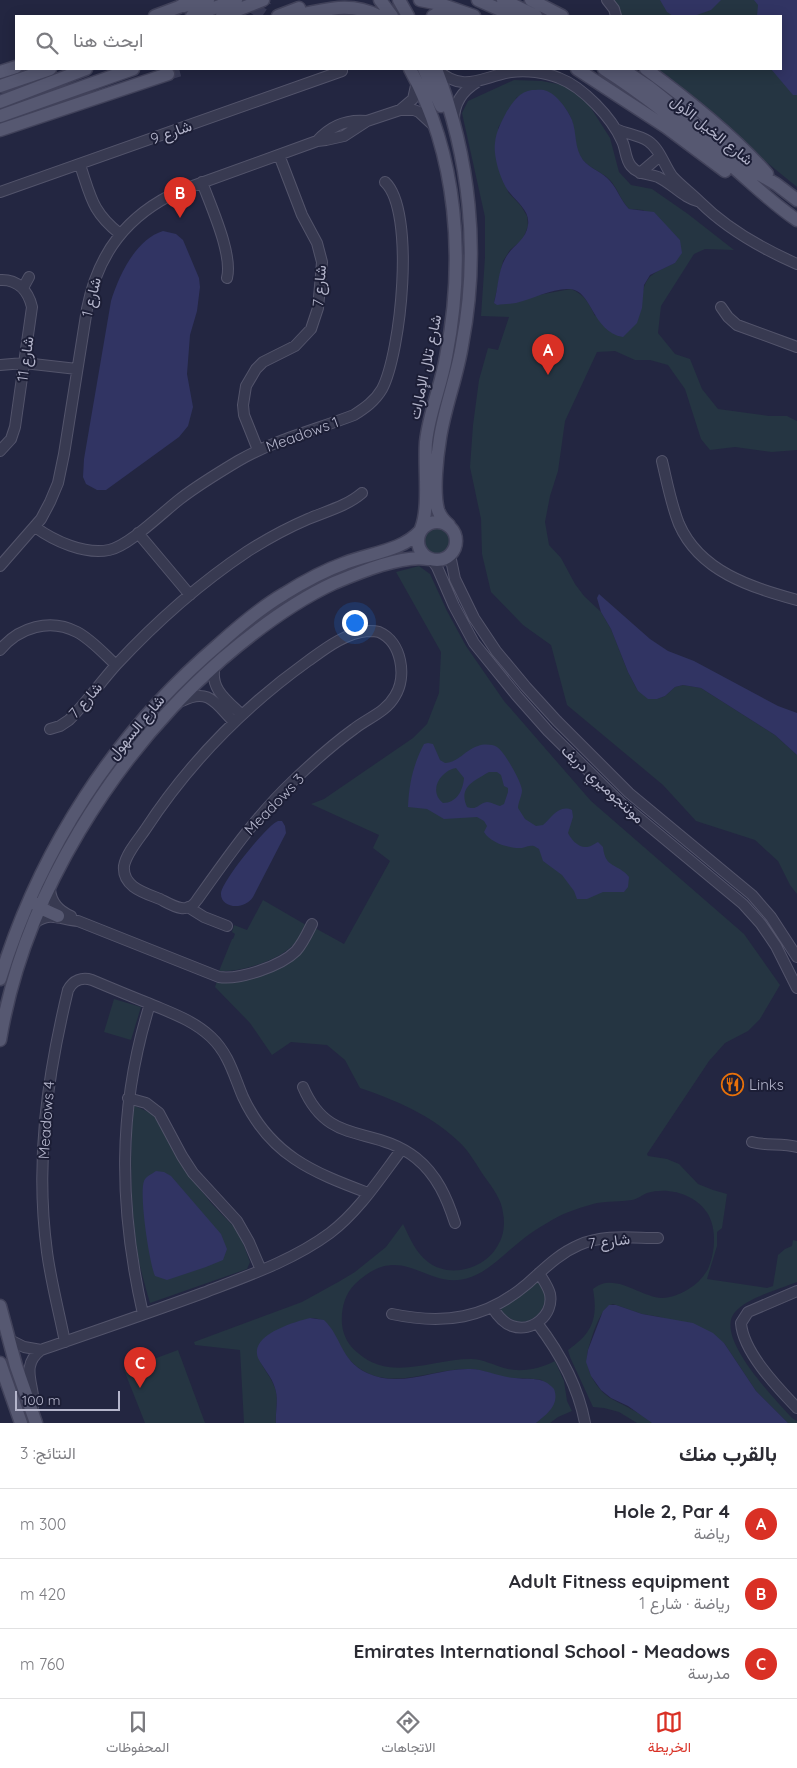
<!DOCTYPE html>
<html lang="ar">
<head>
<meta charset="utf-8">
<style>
	:root { --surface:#fff; --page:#f7f7f7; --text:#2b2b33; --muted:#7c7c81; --line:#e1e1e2; --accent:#d93025 }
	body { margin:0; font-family:Quicksand,Vazirmatn,sans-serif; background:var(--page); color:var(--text); direction:rtl }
	.scale { position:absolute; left:15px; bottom:12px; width:105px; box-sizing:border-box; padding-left:5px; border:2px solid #b4b5cb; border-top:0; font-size:14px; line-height:18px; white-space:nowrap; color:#b4b5cb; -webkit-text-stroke:4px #1c1e36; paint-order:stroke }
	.you { position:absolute; left:354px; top:622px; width:18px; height:18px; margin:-12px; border:4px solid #fff; border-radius:50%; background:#1a73e8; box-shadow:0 0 0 8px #1a73e833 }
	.badge { display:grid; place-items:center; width:32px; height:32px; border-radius:50%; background:var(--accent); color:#fff; font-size:16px; font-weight:700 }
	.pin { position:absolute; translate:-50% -41px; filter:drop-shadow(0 1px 2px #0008) }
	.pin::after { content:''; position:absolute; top:26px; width:18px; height:15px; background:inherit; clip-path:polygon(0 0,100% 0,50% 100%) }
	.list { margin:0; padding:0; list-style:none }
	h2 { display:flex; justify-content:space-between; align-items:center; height:65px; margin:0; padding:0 20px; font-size:21px }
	h2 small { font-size:16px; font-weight:400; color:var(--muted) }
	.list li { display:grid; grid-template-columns:32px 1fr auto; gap:15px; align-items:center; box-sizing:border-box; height:70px; padding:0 20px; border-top:1px solid var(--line) }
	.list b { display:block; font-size:19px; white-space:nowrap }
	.list p { margin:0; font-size:16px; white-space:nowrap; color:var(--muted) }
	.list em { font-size:16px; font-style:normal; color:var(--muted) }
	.icon { flex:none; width:28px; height:28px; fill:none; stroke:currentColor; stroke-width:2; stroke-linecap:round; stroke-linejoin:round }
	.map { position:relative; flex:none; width:797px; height:1423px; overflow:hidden; direction:ltr }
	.search { position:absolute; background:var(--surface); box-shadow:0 2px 12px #0003; left:15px; right:15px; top:15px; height:55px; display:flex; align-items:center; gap:12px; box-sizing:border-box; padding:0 18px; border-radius:0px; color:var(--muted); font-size:19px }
	.sheet { height:275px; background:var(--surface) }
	nav { display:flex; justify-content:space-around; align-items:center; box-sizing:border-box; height:70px; border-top:1px solid var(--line); background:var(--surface); font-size:14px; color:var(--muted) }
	nav a { display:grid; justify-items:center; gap:2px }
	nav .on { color:var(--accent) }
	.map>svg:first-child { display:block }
</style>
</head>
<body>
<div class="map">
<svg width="797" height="1423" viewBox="0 0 797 1423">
	<rect width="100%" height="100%" fill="#232641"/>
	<path fill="#253542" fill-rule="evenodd" d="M612,0H797V187L652,69H781V16H621L620,8Z
		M514,80L542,81L568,86L584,97L610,138L619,172L631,185L652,189L688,214L734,250L705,249L694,254L661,306L658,333L675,354L690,359L702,389L718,409L769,416H787L797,421V450L772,452L735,447L710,450L701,439L685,389L668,365L650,360H635L615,351L597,352L565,421L558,471L550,496L545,522L549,545L561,558L575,584L584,596L601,612L611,629L628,672L638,691L657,699L665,696L675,687L683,685L701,688L775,735L797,755V894L790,885L778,861L755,840L696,821L663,785L567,705L551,645L523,625L491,592L482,554L481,519L470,467L473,425L479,380L488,348L498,350L509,317L481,316L485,257V217L462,113L468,101ZM554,96C561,103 569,111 572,121C575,131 574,143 578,152C586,169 599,169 610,180C618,189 621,201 629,209L643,210L668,228L680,240L675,263C656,272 645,274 642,296L595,316C589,303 585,295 571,289L494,303L503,261L510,250L523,239L528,226L527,216L521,206L508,192L498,128L517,97Z
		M422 541a15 15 0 1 1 30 0a15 15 0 1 1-30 0Z
		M419,566L430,574L447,611L466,646L504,701L591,801L744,934L780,985L760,1019L748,1031L725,1043L709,1061L647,1154L648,1156L667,1159L679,1164L698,1184L713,1190L727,1194L722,1228L717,1232V1246L707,1279L767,1288L773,1286L778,1255L785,1249L792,1246L793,1240L797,1241V1282C779,1289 747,1298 735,1312C713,1337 776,1400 792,1418L797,1421V1423H788L756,1391L724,1343L660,1317L642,1314L613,1304C599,1308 592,1337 588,1350C583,1367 596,1390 612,1399C626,1407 640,1412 652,1423H637L619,1412L604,1408L593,1407L570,1357L568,1350C593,1333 598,1318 593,1289C614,1271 640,1297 662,1298C671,1298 680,1294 687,1290C696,1285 703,1278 708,1269C715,1253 717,1230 708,1214C697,1195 669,1186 647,1193C642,1195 638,1199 632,1200C620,1202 608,1201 597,1203C585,1206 563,1213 552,1220C540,1227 527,1235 517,1244C502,1256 490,1270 471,1277C427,1294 404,1237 355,1284C344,1295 341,1310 342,1324C343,1336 349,1346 358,1353C390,1382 433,1359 471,1359C483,1359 493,1365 504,1368C520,1373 540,1369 555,1361L564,1381L567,1401L572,1411L558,1417L550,1423H536L550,1410L542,1380C530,1378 519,1379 507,1378C495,1376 483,1369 470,1369C437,1368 404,1386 372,1375C361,1371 351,1363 345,1354C334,1340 332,1317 310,1318L257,1349C258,1364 270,1374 275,1388C279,1399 275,1411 276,1423H244L240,1350L195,1345L194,1342L302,1302L340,1281L355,1272L386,1247L403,1224C410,1238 415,1252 428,1262C450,1279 487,1269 499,1243C504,1235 505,1222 503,1213C502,1200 492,1187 484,1176C476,1164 468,1149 457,1140C429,1114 395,1100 360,1088L345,1060L327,1045L291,1042L272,1055L250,1023L215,987L217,981L285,964L315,928L344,944L390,861L373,848L379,835L311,804L324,799L413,738L427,724L439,693L441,652L396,572Z
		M263,900L306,925C302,932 299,940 293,945C280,960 239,973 219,971L232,939H233L235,934L232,932L234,925L247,930Z
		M114,999L141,1007L131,1040L104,1032Z
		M133,1105L157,1116L170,1144L187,1173L212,1204L239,1232L250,1262L247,1269L150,1303C146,1289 142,1275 139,1262C130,1210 130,1157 133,1105Z
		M536,1281C563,1296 527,1344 501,1310L502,1307Z
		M178,1350L205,1423H145L124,1370Z"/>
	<path fill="#313463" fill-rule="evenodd" d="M660,0H721L711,10L694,16H673L667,12Z
		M754,0H797V95H793L771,69H781V16H757L758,5Z
		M532,90C536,90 543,89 547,91C557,95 568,110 572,120C577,133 574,148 583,160C590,169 603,172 610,181C618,190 621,201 629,209L654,212L680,240L682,253L675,263L650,275L644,285L642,308L637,323L623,337C592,332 592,290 570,289C552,288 533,299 516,303C510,304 503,304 497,305L494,303C498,289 498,271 505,259C511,246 526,241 528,225C530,211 518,203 510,193C501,183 493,156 495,143C496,131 502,121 507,111C514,101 519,92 532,90Z
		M163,231L176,234L183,240L199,278L200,287L197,311L190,335L187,374L193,407L188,426L179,437L106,490H97L86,484L83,477L84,459L111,301C119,275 136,239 163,231Z
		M599,594L650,639L668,651L694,661L778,706L797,713V755L775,735L701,688L683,685L675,687L665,696L657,699H648L638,691L628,672L611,629L601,612L597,598Z
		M428,743L433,744L440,760L445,763C459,762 465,750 478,746C483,744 492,744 497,747C504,751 521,781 522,790C522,796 518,802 518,808L525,819L536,826L543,825C552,817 559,804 572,810L573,817L568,833C571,839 578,848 587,847C590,847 594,844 598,842L603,847C605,869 618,863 629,877L628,887L624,892H603L587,899H577L574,891L562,875L543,861L539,849L534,846C529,845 527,847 522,848C511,849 490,843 484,832L487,826L484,821L477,817L444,819L427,809L408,807C409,784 413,765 424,744ZM456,768L464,778C463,790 457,803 443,803C428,791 440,771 456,768ZM489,772H497L501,775L504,786L508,788V792L504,804L500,806C496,805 491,802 487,802C479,803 477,811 467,807C458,787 474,781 489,772Z
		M278,821H282L285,826L286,833L253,897C244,911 220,908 221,893C222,881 267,825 278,821Z
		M156,1171L164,1172L171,1176L221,1234L227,1249L223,1260L206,1267L167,1280L155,1276C149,1262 139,1194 144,1181C146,1176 152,1174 156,1171Z
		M609,1305H616L642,1314L693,1323L713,1333L724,1343L756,1391L788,1423H652L628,1406L611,1398L601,1390L591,1376L586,1362L588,1350L603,1311Z
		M310,1318L324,1320C342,1337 340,1360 367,1373C401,1389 436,1368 470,1369C485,1369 499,1377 515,1378C530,1380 543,1376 554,1389C560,1405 547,1414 536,1423H276C275,1412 279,1400 275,1388C272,1377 263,1368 258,1358C249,1335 294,1322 310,1318Z"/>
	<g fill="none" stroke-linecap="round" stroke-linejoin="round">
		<path stroke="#393b56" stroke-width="12" stroke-dasharray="12 6" stroke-linecap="butt" d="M255,16L266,0
			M168,74L185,69"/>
		<defs>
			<path id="minor" d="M607,0L614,9L616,16
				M436,69C464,94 481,77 511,72C526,70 545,72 559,78C583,87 612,118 622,141C626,149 625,159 631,166C638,175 648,173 658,177C673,184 683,198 700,202
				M400,110L413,99L417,81
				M454,120C454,103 462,91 477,82
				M616,129C626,134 639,135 648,141C660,149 664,165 672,176C680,185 691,193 700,202C727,229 763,249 797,264
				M317,141C331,125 347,119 367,121
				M80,165C91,197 92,212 120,234
				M640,173L660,156
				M202,182C211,207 233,254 227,278
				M0,192L342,71
				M0,280C17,279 28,290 32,307L15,427L11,439L0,451
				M23,288L29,277
				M721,307L728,317L737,325L797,347
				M0,365L24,363L77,369
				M258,450L244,415L243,405L246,386L256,369L263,362L295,346L311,329L318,308L321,275L322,262L317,243L302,215L279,155
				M662,461C667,482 671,504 679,524C700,572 751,587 797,600
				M35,527C54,541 85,555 109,550C129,546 163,512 180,499C198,485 218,473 238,461C274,440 315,430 354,415C365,408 375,401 382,389C401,353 416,211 385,182
				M138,533L190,595
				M450,555L455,579L474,618L496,651L526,687L557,721L629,793L752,895L771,917L797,957
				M432,560L437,567L454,606L474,643L517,696L548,731L620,802L743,904L761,924L776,946L797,988
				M0,566L41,519L50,502L58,483L64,454L87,309C98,253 127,215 179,191L317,141L326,140L344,136L367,121L400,110H414L419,112L432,124
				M368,631C372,631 376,631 379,632C402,642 407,677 395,696C386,712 368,718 354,729C333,744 312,763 293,781C256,816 227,858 197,900C194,905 188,909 181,908C174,907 166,902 160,899C145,893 122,887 124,866C126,854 138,840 145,830C188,764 244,707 308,661C326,648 345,633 368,631Z
				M0,650C19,627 50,618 77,632C92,640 104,654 116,665
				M215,665C209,688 226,700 241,714
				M182,701C209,687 216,704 234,722
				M50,729L60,726L69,720C86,703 100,683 116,665C155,623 200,583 248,551C267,539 287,528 308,519C327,511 347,506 362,493
				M50,889C51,903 59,911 71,916
				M188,907L204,917L227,926
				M35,923C50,911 61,920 78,921L219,977C240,980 281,966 296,951C303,943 307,934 312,924
				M303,1087C329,1148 373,1124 416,1158C437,1175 447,1198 455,1223
				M128,1098L146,1103L159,1113L182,1156L193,1173L237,1221L249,1242L261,1270
				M752,1142C767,1146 782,1143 797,1147
				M797,1291L748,1312L741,1323C743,1352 778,1388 797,1408
				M492,1307C497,1315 503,1323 512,1326C532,1333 554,1315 550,1294C548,1286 543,1280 539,1273
				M143,1314C119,1208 117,1109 150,1004
				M392,1314C444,1325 486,1319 527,1284C544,1269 558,1254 579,1245C604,1234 632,1238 658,1238
				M537,1323C560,1353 578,1386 585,1423
				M8,1339L24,1347L41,1350
				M65,1342C59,1312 51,1282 47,1252C35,1162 47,1077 68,990C73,980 82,977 92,980C111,988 130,996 148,1003C171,1013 193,1020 211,1037C229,1054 234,1076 243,1097C270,1155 312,1172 368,1193
				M32,1412C39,1389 17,1368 41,1350C95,1331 149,1313 203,1293C247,1276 292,1261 330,1233C359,1211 380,1178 402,1149"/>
			<path id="major" d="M380,0L392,16
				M399,0L408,16
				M420,0L440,4L474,16
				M478,0L514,16
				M503,0L536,16
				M531,0L562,16
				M184,6L208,0
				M155,16L179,7L192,0
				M192,16L236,0
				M222,16L263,0
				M278,16L299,8
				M292,16C324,11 347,0 379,16
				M433,16L441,11L453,10
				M410,69C458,156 465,261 446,357C441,386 429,413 426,442C424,467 430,507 421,529
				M424,69L441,106
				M436,69C470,157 480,252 462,345C457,377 445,406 440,438C437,456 433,492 438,510C440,516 444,521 449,525
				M577,69L666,127L725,171
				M604,69C649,98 690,132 732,166C754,185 773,204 797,220
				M622,69L649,87L757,173L776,184L797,200
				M646,69C687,99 734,136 767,174
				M0,72L16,67
				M0,86L50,69
				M0,102L86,69
				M0,116L133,69
				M0,130L168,74
				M418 541a19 19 0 1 1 38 0a19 19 0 1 1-38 0Z
				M36,904L38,907L58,916
				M0,979C40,849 115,733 218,645C239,626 260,608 284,594C303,582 323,571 345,563C370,553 402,551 420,531
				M0,1040C24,896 113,755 222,659C257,629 293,602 334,583C358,573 403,554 428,559
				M0,1306L16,1366L36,1423
				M0,1363L21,1423"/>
		</defs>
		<use href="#minor" stroke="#53546b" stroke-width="12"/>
		<use href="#major" stroke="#41425a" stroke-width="15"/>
		<use href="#minor" stroke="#383a51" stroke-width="10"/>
		<use href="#major" stroke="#565871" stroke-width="12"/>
	</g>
	<defs>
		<symbol id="restaurant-ring" viewBox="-11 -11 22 22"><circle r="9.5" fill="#1c1e36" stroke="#e8710a" stroke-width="1.5"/><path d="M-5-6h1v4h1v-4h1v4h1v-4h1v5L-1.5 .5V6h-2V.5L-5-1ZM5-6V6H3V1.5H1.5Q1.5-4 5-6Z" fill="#e8710a"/></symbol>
	</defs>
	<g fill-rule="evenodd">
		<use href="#restaurant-ring" x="720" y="1072" width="25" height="25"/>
	</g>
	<g text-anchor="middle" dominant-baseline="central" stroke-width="4" stroke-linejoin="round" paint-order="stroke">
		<g font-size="15" fill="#b4b5cb" stroke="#1c1e36">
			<text transform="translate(712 130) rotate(39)">شارع الخيل الأول</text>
			<text transform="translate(171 132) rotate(-20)">شارع 9</text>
			<text transform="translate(319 286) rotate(-86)">شارع 7</text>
			<text transform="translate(91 297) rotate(-76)">شارع 1</text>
			<text transform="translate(25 359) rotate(-82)">شارع 11</text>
			<text transform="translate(425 367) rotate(-78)">شارع تلال الإمارات</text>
			<text transform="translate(302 434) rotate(-20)">Meadows 1</text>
			<text transform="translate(85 700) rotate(-49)">شارع 7</text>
			<text transform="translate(136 727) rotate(-50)">شارع السهول</text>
			<text transform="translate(603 784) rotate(43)">مونتجوميري دريف</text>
			<text transform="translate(274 804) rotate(-46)">Meadows 3</text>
			<text transform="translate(46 1120) rotate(-86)">Meadows 4</text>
			<text transform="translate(609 1241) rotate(-7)">شارع 7</text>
		</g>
		<g font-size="15" fill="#b4b5cb" stroke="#1c1e36" text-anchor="start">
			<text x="749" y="1084">Links</text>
		</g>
	</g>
</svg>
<div class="scale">100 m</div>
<div class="you"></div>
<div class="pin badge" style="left:548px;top:375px">A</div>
<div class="pin badge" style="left:180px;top:218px">B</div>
<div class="pin badge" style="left:140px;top:1388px">C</div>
<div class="search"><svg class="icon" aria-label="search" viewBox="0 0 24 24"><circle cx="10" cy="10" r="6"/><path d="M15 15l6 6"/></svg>ابحث هنا</div>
</div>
<section class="sheet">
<h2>بالقرب منك<small>النتائج: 3</small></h2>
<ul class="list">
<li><span class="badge">A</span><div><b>Hole 2, Par 4</b><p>رياضة</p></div><em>300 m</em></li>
<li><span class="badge">B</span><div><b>Adult Fitness equipment</b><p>رياضة · شارع 1</p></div><em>420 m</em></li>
<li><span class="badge">C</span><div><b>Emirates International School - Meadows</b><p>مدرسة</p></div><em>760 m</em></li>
</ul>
</section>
<nav>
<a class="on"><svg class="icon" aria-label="map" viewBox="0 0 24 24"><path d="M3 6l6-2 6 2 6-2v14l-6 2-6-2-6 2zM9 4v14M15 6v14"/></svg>الخريطة</a>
<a><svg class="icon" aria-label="directions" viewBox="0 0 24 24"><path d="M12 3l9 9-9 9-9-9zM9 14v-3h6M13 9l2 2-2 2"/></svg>الاتجاهات</a>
<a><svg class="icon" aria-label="saved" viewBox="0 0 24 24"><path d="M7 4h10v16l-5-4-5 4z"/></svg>المحفوظات</a>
</nav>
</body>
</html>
